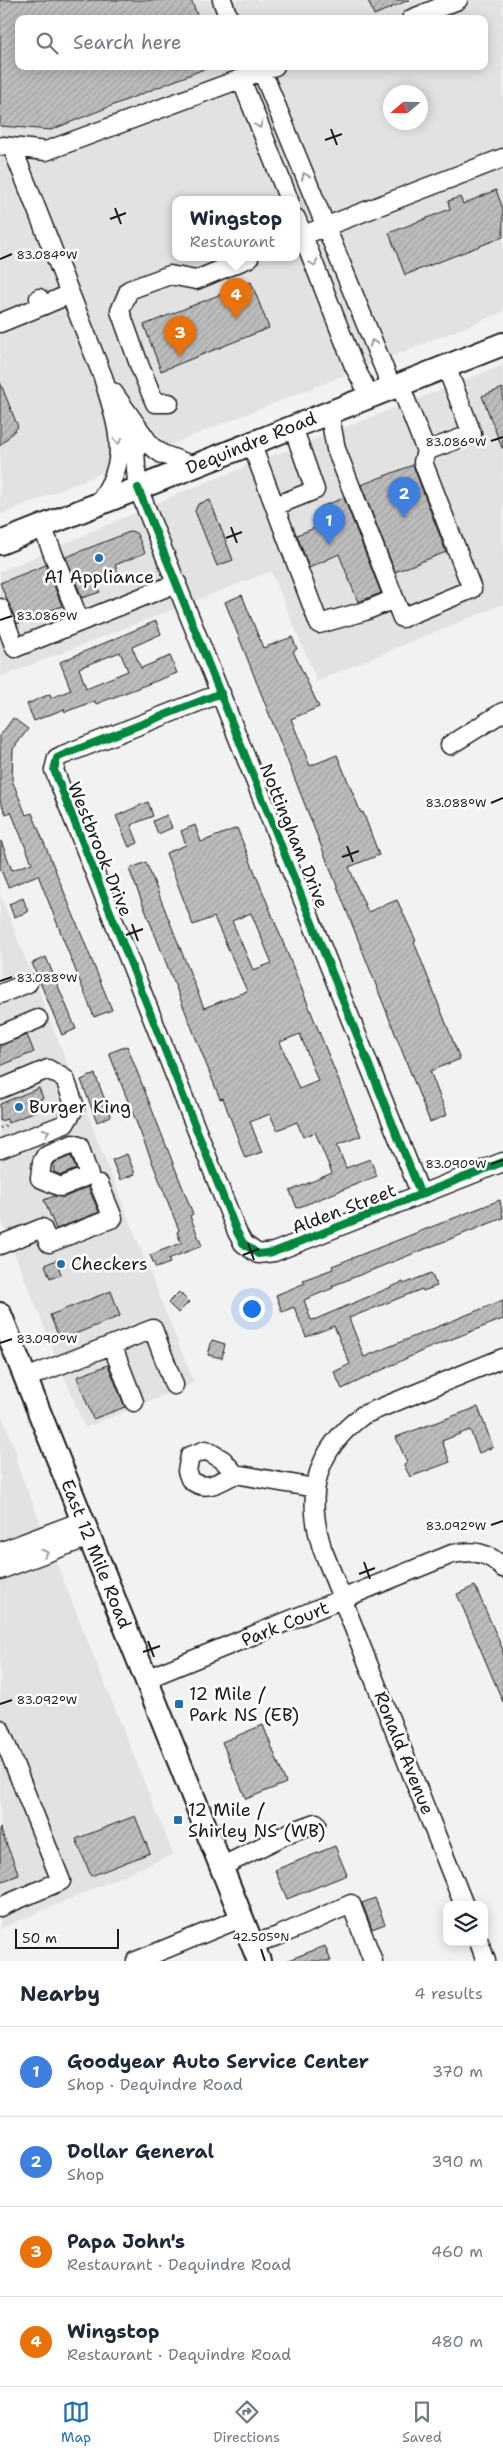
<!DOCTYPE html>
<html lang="en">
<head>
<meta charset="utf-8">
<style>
	:root { --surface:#fff; --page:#f2f2f3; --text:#1f2937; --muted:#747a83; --line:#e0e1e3; --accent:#1f6fb2 }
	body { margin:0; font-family:"Shantell Sans",sans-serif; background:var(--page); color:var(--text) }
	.controls { position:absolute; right:15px; bottom:15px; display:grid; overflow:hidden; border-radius:10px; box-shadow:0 2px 12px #0003 }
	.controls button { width:45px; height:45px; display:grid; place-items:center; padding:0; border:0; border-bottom:1px solid var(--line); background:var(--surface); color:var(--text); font:25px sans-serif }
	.compass { position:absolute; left:383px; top:85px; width:45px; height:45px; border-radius:50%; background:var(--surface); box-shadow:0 2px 12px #0003; rotate:250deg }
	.scale { position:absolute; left:15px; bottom:12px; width:104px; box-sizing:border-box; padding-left:5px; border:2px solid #1c1c1c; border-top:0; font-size:14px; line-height:18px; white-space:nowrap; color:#1c1c1c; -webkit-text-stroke:4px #fff; paint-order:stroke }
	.you { position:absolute; left:251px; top:1308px; width:18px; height:18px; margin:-12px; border:4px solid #fff; border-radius:50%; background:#1a73e8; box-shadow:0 0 0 8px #1a73e833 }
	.badge { display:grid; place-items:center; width:32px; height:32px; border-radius:50%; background:var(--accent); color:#fff; font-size:16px; font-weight:700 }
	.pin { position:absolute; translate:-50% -41px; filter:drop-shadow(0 1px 2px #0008) }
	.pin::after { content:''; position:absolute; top:26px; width:18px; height:15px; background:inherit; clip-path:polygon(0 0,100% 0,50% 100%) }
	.popup { position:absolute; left:172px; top:196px; width:128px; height:65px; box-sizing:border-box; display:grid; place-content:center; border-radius:10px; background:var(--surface); filter:drop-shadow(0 1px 4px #0005); font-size:16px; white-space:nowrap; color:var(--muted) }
	.popup b { font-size:19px; color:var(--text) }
	.popup::after { content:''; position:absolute; left:50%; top:100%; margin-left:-10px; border:10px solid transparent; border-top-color:var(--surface) }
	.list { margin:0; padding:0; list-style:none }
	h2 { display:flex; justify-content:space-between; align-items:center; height:65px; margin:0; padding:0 20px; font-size:21px }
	h2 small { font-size:16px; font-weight:400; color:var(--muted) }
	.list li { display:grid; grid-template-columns:32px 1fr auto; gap:15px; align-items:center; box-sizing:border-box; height:90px; padding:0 20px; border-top:1px solid var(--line) }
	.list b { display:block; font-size:19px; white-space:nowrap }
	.list p { margin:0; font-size:16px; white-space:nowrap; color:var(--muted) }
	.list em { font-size:16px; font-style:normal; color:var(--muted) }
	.icon { flex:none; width:28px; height:28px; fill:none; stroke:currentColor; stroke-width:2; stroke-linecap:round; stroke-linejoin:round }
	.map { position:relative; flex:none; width:503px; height:1961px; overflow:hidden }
	.search { position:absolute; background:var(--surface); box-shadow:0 2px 12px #0003; left:15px; right:15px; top:15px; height:55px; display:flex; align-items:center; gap:12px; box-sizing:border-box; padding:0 18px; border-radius:10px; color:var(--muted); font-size:19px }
	.sheet { height:425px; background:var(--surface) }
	nav { display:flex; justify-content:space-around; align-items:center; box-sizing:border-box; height:70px; border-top:1px solid var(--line); background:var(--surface); font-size:14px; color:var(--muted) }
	nav a { display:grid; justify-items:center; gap:2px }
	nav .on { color:var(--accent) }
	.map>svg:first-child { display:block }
</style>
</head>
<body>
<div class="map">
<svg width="503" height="1961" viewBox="0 0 503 1961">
	<defs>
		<pattern id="building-hatch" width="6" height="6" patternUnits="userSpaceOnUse" patternTransform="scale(1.25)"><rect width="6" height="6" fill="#bdbdbd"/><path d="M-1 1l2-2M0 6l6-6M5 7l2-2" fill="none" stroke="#a2a2a2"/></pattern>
	</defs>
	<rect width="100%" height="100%" fill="#f2f2f2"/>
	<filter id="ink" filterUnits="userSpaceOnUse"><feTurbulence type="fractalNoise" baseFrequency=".02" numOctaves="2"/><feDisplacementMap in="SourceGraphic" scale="10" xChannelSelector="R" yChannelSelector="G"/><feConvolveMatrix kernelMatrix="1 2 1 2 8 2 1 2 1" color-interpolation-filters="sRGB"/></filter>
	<g filter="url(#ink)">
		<path fill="#e2e2e2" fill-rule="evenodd" d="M0,0H503V312L194,435L0,515ZM19,19H484V66H19ZM390,92H420V122H390ZM176,200H296V258H176Z
			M503,365V604L317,681L271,571L0,677V572L182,492Z
			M0,894L194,1383L85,1428L0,1217Z
			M0,1411L17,1454L16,1462L173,1854L0,1929Z"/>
		<path fill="url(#building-hatch)" stroke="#1c1c1c" fill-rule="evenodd" d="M0,0H191L199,19H19V66L209,67L51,130L0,126Z
			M368,0H409L374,15Z
			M496,190L503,209V237L405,275L389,233L450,209L448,201L460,197L463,204Z
			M251,282L269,328L161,371L144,325Z
			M0,382L18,427L0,446Z
			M503,388V448H502L482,396Z
			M413,465L446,552L395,572L361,485Z
			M344,498L381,593L358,602L339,554L309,568L297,535L327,523L320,507Z
			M210,500L233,560L217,566L195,511L198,504Z
			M132,531L137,534L145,553L115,565L120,577L97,586L100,592L82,598L66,557Z
			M46,565L62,606L17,624L0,583Z
			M242,595L263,648L292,637L297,649L293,651L319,707L291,719L300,741L310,766L337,755L361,813L363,812L379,855L349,867L357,887L368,912L397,900L416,941L414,942L460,1059L430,1071L447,1115L430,1122L225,602Z
			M156,621L161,634L132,647L141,668L170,656L177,673L96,704L95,701L65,712L64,709L34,721L27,704L50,694L51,698L71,690L60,662ZM120,652L128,671L86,688L79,668Z
			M13,718L28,729L13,749L12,780L26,815L32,813L112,1010L94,1017L38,875L8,887L0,868L1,841L12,870L32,863L11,812L6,814L0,801V736Z
			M148,802L153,816L131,825L138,843L129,847L116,816Z
			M167,815L172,828L158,834L153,821Z
			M195,825L201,842L237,828L361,1136L337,1145L346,1168L370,1159L377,1176L297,1208L290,1191L332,1173L315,1132L303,1137L297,1122L277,1130L270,1114L250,1122L262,1152L245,1158L223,1098L220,1099L129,869L146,862L204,1008L247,991L214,917L193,925L166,853L186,845L181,831ZM251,913L272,963L253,970L232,921ZM300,1034L318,1081L299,1089L280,1042Z
			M23,898L28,912L14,917L9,904Z
			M46,957L76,1029L62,1035L32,963Z
			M27,1035L34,1052L0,1066V1045Z
			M127,1046L193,1214L190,1216L202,1246L168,1259L170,1263L156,1268L150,1255L181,1243L177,1232L179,1230L109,1053Z
			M95,1074L111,1116L97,1122L81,1080Z
			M39,1088L43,1098L35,1102L38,1110L8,1123L7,1119L0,1121V1104Z
			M127,1154L135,1174L120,1180L112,1160Z
			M71,1156L76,1169L61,1175L54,1172L53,1163Z
			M88,1187L99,1212L56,1229L44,1200L54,1196L65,1197Z
			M500,1200L503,1218L332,1286L333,1288L304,1300L311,1320L316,1319L403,1282L404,1284L431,1273L437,1286L423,1291L422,1289L349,1318L364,1357L503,1300V1319L424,1350L342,1389L334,1372L350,1364L334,1326L306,1337L294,1307L282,1312L276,1295L305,1283L303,1280L333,1269L332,1266Z
			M56,1260L61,1274L50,1278L45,1265Z
			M111,1291L120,1316L60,1340L50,1315Z
			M179,1292L189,1302L178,1313L168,1303Z
			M212,1340L225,1344L222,1358L208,1355Z
			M108,1365L125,1407L93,1419L77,1377Z
			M478,1407L493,1447L479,1453L470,1430L462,1433L442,1441L450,1462L410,1477L404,1465L407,1463L396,1437Z
			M475,1586L503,1650V1702L457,1594Z
			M263,1725L286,1783L246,1799L222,1742Z
			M135,1816L150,1853L91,1876L76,1839Z
			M0,1828L19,1875L0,1882Z
			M335,1846L347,1875L287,1899L275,1870Z
			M375,1898L385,1924L372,1929L362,1903Z
			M325,1946L331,1961H288V1960Z"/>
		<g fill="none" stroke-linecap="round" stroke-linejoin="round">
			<defs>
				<path id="minor" d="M222,0L229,19
					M411,19L458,0
					M262,71L392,388
					M241,79L289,200
					M3,146L46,151L275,66
					M12,147L103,377C111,406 126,442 115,472C112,483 104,494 99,504
					M296,218L354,366L370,396
					M296,238L503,158
					M42,306L70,294
					M0,323L42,306L39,298
					M400,385L426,451L472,434L446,366
					M113,392L151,446L162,454L194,466
					M169,403H155L140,367L120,311L129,290L170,275L196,280L249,258
					M329,412L336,449L402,618L472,589L423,462L426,451
					M133,424C137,446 134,467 138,488L421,1195
					M251,443L319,624L365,611L394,599
					M275,506L315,490L293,427
					M42,526L80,622
					M0,608L15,648L177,583
					M221,693L63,755L57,758L54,770L237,1232L243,1243L258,1254L274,1252L503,1162
					M450,745L503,712
					M0,994L28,983
					M0,1035L38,1019
					M0,1089L48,1069L65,1079L75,1107L65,1124L0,1149
					M73,1144L79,1146L89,1175L61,1187L40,1178L42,1162L46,1155Z
					M0,1245L42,1228L49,1243L113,1218L99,1184
					M112,1345L134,1402
					M26,1378L153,1329L174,1385
					M235,1474C220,1482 204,1493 190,1479L187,1471L190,1456L206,1450L223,1460L235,1474L315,1488
					M0,1552L82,1521
					M0,1570L89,1537
					M146,1679L452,1554C473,1550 489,1552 503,1568
					M0,1729L61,1881L0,1907
					M221,1867L291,1832L316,1823
					M464,1905L322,1548C305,1493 316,1450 363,1415L503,1358
					M479,1942L486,1961
					M252,1944L278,1936L351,1904L373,1961
					M136,1961L241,1918"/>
				<path id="major" d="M0,543L503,344
					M0,1314L259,1961"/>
			</defs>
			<use href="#minor" stroke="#1c1c1c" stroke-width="21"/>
			<use href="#major" stroke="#1c1c1c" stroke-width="26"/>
			<path stroke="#1c1c1c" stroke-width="2.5" stroke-dasharray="1 4" stroke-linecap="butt" d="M0,1128L8,1125"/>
			<use href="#minor" stroke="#fff" stroke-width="18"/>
			<use href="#major" stroke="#fff" stroke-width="22"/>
			<defs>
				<path id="cycleway" d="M138,488L421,1195
					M221,693L63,755L57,758L54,770L237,1232L243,1243L258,1254L274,1252L503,1162"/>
			</defs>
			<use href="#cycleway" stroke="#fff" stroke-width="11"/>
			<use href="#cycleway" stroke="#00873e" stroke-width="8"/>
		</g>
		<defs><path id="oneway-chevron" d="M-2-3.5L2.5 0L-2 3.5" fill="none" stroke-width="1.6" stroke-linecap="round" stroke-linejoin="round" transform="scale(1.25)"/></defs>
		<g stroke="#999">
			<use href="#oneway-chevron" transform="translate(259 125) rotate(69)"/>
			<use href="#oneway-chevron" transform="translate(305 176) rotate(-113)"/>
			<use href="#oneway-chevron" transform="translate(314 263) rotate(69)"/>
			<use href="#oneway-chevron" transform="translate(373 343) rotate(-112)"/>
			<use href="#oneway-chevron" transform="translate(118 441) rotate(86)"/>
			<use href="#oneway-chevron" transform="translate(46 1132) rotate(-21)"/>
			<use href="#oneway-chevron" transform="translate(45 1553) rotate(-20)"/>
		</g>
	</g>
	<path fill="none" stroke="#1c1c1c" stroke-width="2" d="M331,129L337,145M325,140L342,134M115,208L121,224M110,219L126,213M0,259L12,254M491,441L503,437M231,527L237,543M226,538L242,532M0,620L12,616M491,803L503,798M347,846L353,862M342,857L359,851M132,924L138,941M126,935L143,929M0,981L12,977M491,1164L503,1160M248,1243L254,1260M243,1255L259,1249M0,1343L12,1339M491,1525L503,1521M364,1562L370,1579M359,1574L375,1568M148,1641L154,1657M143,1652L160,1646M0,1704L12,1700M261,1949L265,1961"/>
	<g fill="#1f6fb2" stroke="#fff" stroke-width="2">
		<circle cx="99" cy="558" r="5"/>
		<circle cx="19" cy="1107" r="5"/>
		<circle cx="61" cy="1264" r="5"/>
		<rect x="174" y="1699" width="10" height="10" rx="2.5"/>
		<rect x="173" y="1815" width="10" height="10" rx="2.5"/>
	</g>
	<g text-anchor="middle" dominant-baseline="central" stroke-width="5" stroke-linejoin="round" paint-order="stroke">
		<g font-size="18" fill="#1c1c1c" stroke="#fff">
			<text transform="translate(251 443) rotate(-22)">Dequindre Road</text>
			<text transform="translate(294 836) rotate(68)">Nottingham Drive</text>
			<text transform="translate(100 849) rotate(68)">Westbrook Drive</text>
			<text transform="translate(344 1209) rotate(-21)">Alden Street</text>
			<text transform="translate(96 1554) rotate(68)">East 12 Mile Road</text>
			<text transform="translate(285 1624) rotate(-22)">Park Court</text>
			<text transform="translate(404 1753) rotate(68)">Ronald Avenue</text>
		</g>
		<g font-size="18" fill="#1c1c1c" stroke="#fff" text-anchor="start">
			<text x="99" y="577" text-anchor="middle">A1 Appliance</text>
			<text x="29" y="1107">Burger King</text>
			<text x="71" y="1264">Checkers</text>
			<text x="189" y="1694">12 Mile /<tspan x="189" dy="21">Park NS (EB)</tspan></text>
			<text x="188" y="1810">12 Mile /<tspan x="188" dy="21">Shirley NS (WB)</tspan></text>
		</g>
	</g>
	<g font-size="12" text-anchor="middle" fill="#1c1c1c" stroke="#fff" stroke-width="5" stroke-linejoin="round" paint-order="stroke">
		<text x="47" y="259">83.084°W</text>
		<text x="456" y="446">83.086°W</text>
		<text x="47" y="620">83.086°W</text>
		<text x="456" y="807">83.088°W</text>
		<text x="47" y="982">83.088°W</text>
		<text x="456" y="1168">83.090°W</text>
		<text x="47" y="1343">83.090°W</text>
		<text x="456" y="1530">83.092°W</text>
		<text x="47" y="1704">83.092°W</text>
		<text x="261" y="1941">42.505°N</text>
	</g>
</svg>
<div class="controls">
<button><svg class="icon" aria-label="layers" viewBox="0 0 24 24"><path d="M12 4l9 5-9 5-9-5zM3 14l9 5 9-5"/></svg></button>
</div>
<svg class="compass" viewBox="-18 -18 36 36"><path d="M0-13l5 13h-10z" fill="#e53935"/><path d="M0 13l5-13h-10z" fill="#747a83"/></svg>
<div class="scale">50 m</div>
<div class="you"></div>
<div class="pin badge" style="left:329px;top:545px;background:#3f7fe0">1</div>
<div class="pin badge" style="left:404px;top:518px;background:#3f7fe0">2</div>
<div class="pin badge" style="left:180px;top:357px;background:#e8710a">3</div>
<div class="pin badge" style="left:236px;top:319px;background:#e8710a">4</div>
<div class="popup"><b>Wingstop</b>Restaurant</div>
<div class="search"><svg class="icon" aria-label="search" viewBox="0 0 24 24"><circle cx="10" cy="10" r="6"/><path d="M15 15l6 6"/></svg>Search here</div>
</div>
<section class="sheet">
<h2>Nearby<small>4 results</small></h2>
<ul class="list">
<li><span class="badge" style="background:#3f7fe0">1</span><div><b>Goodyear Auto Service Center</b><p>Shop · Dequindre Road</p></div><em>370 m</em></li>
<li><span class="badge" style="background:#3f7fe0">2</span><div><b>Dollar General</b><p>Shop</p></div><em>390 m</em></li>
<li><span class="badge" style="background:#e8710a">3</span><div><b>Papa John's</b><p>Restaurant · Dequindre Road</p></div><em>460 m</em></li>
<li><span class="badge" style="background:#e8710a">4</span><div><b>Wingstop</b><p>Restaurant · Dequindre Road</p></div><em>480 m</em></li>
</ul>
</section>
<nav>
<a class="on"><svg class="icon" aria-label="map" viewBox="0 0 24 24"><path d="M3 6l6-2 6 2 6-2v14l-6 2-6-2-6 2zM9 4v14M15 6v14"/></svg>Map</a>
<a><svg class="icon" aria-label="directions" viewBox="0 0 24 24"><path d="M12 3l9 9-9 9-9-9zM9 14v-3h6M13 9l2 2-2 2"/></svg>Directions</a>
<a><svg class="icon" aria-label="saved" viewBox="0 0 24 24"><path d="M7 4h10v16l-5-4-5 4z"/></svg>Saved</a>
</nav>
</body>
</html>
